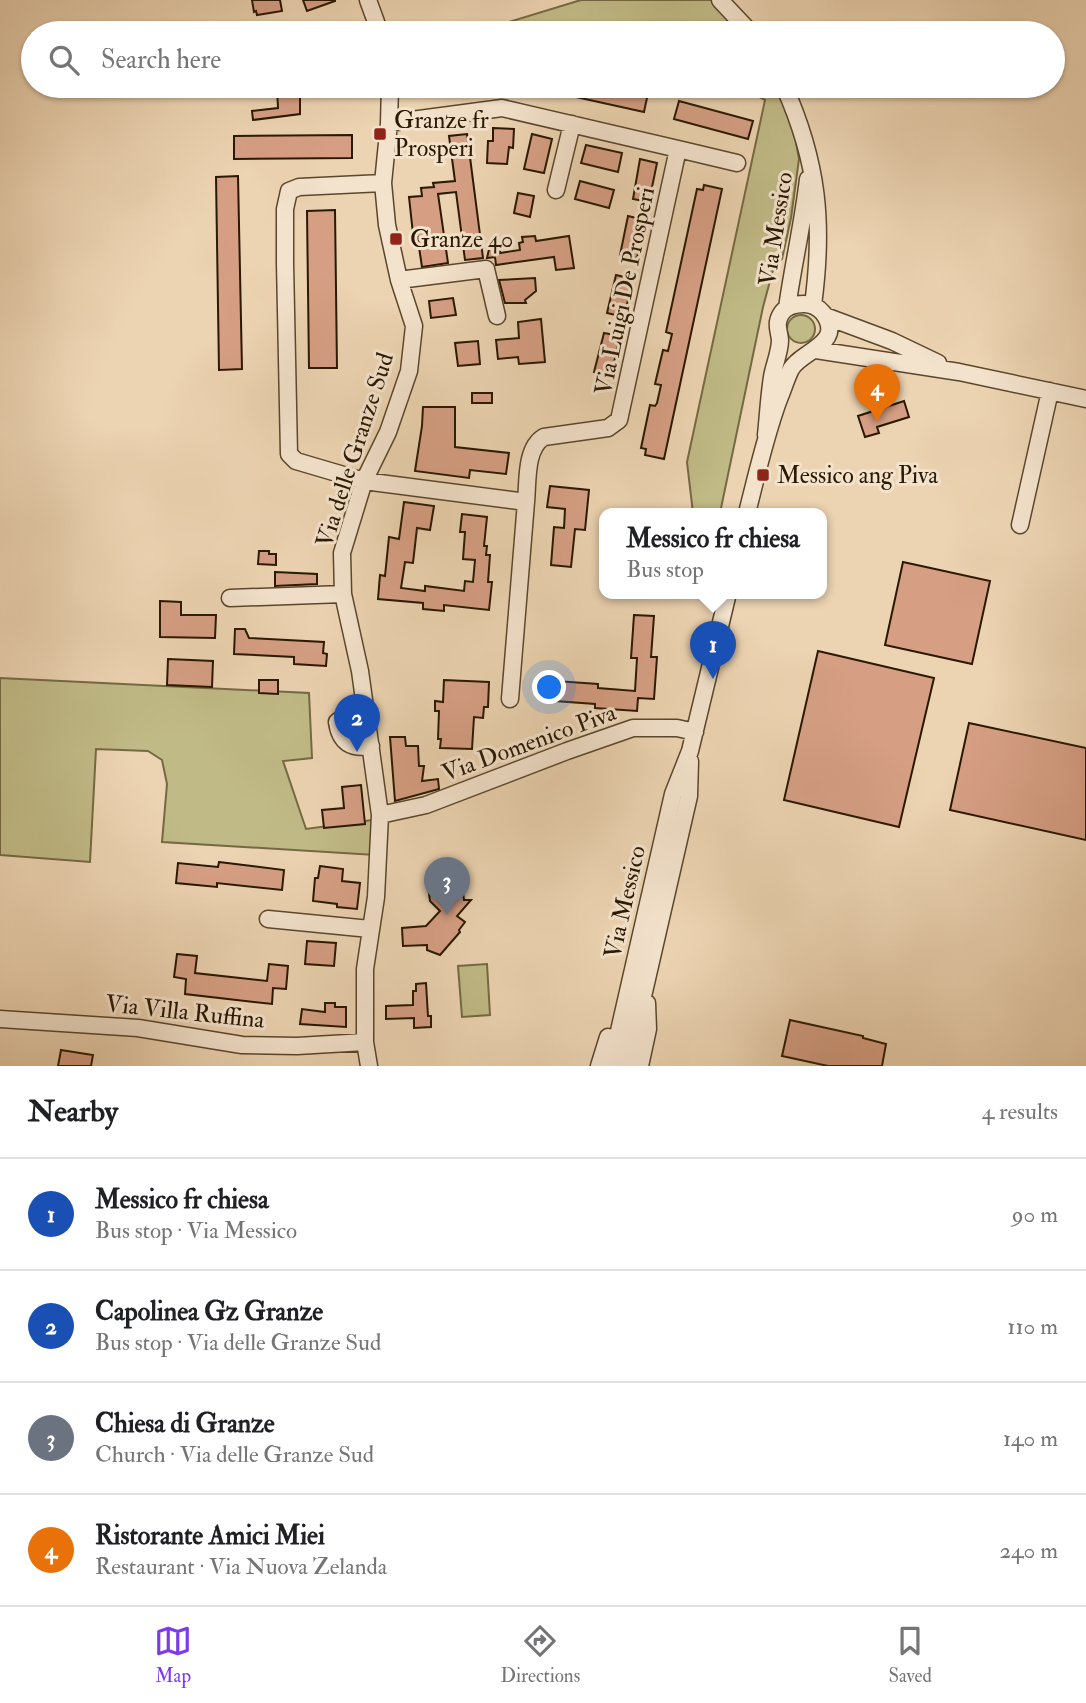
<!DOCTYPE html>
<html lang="en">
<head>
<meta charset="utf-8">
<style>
	:root { --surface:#fff; --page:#f6f6f6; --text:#202124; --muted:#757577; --line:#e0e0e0; --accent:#7c3aed }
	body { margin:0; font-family:"IM FELL Double Pica",serif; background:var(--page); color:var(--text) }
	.you { position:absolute; left:550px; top:688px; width:24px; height:24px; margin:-18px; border:5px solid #fff; border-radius:50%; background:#1a73e8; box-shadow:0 0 0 10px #1a73e833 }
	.badge { display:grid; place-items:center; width:46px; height:46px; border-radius:50%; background:var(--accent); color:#fff; font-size:23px; font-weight:700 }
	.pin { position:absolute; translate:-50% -58px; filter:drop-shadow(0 2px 4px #0008) }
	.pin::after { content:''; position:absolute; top:37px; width:24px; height:21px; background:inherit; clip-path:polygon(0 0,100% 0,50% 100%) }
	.popup { position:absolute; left:599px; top:508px; width:228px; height:91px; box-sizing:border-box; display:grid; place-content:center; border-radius:14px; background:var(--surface); filter:drop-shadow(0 2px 5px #0005); font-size:23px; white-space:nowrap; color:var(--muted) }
	.popup b { font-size:26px; color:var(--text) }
	.popup::after { content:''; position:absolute; left:50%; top:100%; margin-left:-14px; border:14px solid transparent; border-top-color:var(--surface) }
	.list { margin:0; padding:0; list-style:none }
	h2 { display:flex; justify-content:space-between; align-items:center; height:91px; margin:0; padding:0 28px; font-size:30px }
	h2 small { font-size:23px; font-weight:400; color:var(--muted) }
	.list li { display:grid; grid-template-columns:46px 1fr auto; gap:21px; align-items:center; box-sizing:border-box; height:112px; padding:0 28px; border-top:2px solid var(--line) }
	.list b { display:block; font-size:26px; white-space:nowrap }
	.list p { margin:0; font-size:23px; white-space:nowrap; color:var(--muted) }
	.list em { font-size:23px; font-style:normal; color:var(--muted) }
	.icon { flex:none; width:38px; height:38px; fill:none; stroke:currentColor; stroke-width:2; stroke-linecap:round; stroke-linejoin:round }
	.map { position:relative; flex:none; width:1086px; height:1066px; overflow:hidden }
	.search { position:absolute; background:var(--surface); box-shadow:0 2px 5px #0004; left:21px; right:21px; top:21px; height:77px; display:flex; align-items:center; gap:18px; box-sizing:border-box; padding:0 24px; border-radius:38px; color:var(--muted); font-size:26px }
	.sheet { height:539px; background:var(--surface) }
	nav { display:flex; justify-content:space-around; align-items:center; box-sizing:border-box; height:98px; border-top:2px solid var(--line); background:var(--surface); font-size:19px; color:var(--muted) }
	nav a { display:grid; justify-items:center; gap:4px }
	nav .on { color:var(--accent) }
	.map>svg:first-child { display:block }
</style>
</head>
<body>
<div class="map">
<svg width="1086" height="1066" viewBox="0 0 1086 1066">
	<rect width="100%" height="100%" fill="#ecd3b1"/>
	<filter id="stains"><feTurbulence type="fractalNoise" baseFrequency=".00286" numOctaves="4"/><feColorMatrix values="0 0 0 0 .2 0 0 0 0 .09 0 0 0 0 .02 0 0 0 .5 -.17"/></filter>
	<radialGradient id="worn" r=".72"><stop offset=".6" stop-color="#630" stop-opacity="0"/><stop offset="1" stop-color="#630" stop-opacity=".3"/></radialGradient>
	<path fill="#c0ba86" stroke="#756943" stroke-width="2" d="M581,0H721L754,33H536L499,25Z
		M738,86H786L799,159L791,218L782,259L774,266L763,307L720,513H693L687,462L765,100Z
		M787 329a14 14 0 1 1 28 0a14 14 0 1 1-28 0Z
		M0,678L309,693L312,758L283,761L306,829L380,819L375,855L162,842L167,784L162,760L148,751L96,749L90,862L0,855Z
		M487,964L490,1015L462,1017L458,966Z"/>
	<path fill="#d69f84" stroke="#2a1800" stroke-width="2" d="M252,0H280L282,11L257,15L256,11L254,12Z
		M303,0H335V1L307,11Z
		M287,86H300V114L253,120L252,111L278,108L277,88H287Z
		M544,86H615L648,93L644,112L544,90Z
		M679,101L753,121L748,139L674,119Z
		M493,128L514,129L513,148L509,147L507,164L487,163L488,141H493Z
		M467,134L483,258L465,260L456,192L438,194L448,263L422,267L417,234H413L409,197L422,196L421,188L434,187L433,183L455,181L449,136Z
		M532,134L552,139L544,173L524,169Z
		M352,135V158L234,159V136Z
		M586,145L622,153L618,172L581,163Z
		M640,159L657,163L649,202L633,199Z
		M238,176L242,369L219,370L216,177Z
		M580,181L614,190L609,208L575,199Z
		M704,185L722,189L664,459L645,455L646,449L641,448L650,405L655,406L657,403L661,385L655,384L663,350L668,351L672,334L666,332L697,189L703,190Z
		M518,193L534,196L530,217L514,213Z
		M335,210L337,368H309L307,211Z
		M628,216L645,220L637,258L620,255Z
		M535,236L536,241L569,236L574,268L556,270L554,257L496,265L495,257L487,258L490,245L499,244L500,253L520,250L519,243L523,242L522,237Z
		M616,275L633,279L624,317L607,313Z
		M535,278L536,291L525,300L526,303H505L499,280Z
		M453,298L456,315L431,318L429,301Z
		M541,319L545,362L519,364L518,357L498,359L496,340L519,338L518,322Z
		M604,333L620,336L611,376L594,372Z
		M478,341L480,364L458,366L455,343Z
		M472,393H492V403H472Z
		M904,401L909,417L877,427L879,433L865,437L858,416Z
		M423,407H455V447L509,453L506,474L470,470L469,478L415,471L422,426Z
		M550,486L589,490L585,530L575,529L571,567L551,565L554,527L564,528L565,509L547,507Z
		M404,502L434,506L430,530L417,528L413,563L405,562L401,588L425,591V586L464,591L465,581L473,582L475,560L463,559L465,532H460L462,514L487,517L484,546H487L486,555H490L488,582H492L489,610L444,605V611L423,609V603L378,599L380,575L385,576L389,537L399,539Z
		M259,551H269V554H276V565L258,564Z
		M903,562L990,581L972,664L885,645Z
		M275,572L317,574V584L275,586Z
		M160,601L181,602V615H216L215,638L160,637Z
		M634,615L654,616L651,657H657L654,699L638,698L637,711L595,708V704L555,701L556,681L598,684V688L635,691L637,658H631Z
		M235,629H245L249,638L324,642L323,653L327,654L326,666L294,664V657L234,654Z
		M818,651L934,678L899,827L784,800Z
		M168,659L213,661L212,687L167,685Z
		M259,680H278V694L259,693Z
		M444,680L489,682L488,707H484L483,718L474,717L472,749L440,748L441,739H438L439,711H435V701L443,702Z
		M969,723L1086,748V840L950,810Z
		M390,737H405L406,746H418L419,766H424L422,781L438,779L439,789L395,801Z
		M361,785L365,824L324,828L322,810L344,808L342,787Z
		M219,862L284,870L282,890L217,883V887L176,883L178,863L218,867Z
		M320,866L343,869L342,881L360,883L357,909L337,907V904L313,901L315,878H318Z
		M452,876L462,884L464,900H471L457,916L465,922L459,930L460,932L440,955L427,950V945L403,946L402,928L426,926L440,911L430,901L428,886L438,877Z
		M307,941L336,943L334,966L305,964Z
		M177,954L197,956L195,973L267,981L269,964L288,966L286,989L273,988L272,1004L185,994L186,979L174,977Z
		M426,983L428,1016H431V1027L414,1028V1018L386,1019V1006L413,1005V991H416V984Z
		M325,1003H335V1007H346V1027L300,1024L302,1009L325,1012Z
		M790,1020L863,1036V1038L886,1044L882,1066H828L782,1056Z
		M61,1050L93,1055L91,1066H58Z"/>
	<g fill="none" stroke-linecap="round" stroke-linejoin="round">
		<defs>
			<path id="minor" d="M368,0L380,33
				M720,0L751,33
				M784,86C818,162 824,223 813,305
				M389,123L502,108L678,149L619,420L608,428L544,437C525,448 528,482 526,502
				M678,149L737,163
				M383,183L299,187L289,191L285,209V263L289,454L296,461L364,481L526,502L510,699
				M556,190L572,124
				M399,280L486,269L497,316
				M787,308C793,265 803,223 808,179
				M825,316L892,341L938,363
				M816,350L959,372L1086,399
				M747,513C757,474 765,437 779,399C783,390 786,379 791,369C801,351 846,343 823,313C818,307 812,304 804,304C795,304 786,306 781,314C775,324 779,330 780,340C780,352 774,365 772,377C769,396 768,416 766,435
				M1020,525L1050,391
				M230,598L343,594
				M365,707L351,711L337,722C340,743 351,749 371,746
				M380,815L426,805L567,751L633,728H677L695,732
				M268,919L370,929
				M0,1019L138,1028L242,1045L297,1046L365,1042
				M369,1066L365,1042V969L376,897L380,815L360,671L343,594L342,553L364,481L388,432L409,371L414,326L399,280L387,225L383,183L389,123L390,86
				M599,1066L608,1037
				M611,1066L673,794L690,751L728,593
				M627,1066L689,796L690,761
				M640,1066L648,1029L647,1003"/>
		</defs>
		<use href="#minor" stroke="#5a472c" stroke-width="19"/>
		<use href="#minor" stroke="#f3e2cc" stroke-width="16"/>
	</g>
	<g fill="#8f2418" stroke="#f3e2cc" stroke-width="2.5">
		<rect x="373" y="127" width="14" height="14" rx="3.5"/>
		<rect x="389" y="232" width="14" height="14" rx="3.5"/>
		<rect x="756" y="468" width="14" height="14" rx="3.5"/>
	</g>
	<g text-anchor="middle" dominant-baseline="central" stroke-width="6" stroke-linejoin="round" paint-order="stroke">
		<g font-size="24" fill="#2a1800" stroke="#f3e2cc" text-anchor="start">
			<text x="394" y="120">Granze fr<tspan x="394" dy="28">Prosperi</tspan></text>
			<text x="410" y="239">Granze 40</text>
			<text x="777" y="475">Messico ang Piva</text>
		</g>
		<g font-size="24" fill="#2a1800" stroke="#f3e2cc">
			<text transform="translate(776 229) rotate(-81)">Via Messico</text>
			<text transform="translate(625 291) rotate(-78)">Via Luigi De Prosperi</text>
			<text transform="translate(355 450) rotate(-72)">Via delle Granze Sud</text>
			<text transform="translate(529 743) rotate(-20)">Via Domenico Piva</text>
			<text transform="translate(625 902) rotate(-77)">Via Messico</text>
			<text transform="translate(185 1012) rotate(6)">Via Villa Ruffina</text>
		</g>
	</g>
	<rect width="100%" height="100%" filter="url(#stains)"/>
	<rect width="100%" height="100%" fill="url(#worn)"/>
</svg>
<div class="you"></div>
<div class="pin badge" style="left:713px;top:679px;background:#1a4fb4">1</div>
<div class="popup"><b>Messico fr chiesa</b>Bus stop</div>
<div class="pin badge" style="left:357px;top:752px;background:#1a4fb4">2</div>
<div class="pin badge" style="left:447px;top:915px;background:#6b7280">3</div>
<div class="pin badge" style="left:877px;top:422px;background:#e8710a">4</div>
<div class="search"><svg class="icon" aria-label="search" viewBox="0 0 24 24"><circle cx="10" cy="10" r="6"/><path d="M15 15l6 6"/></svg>Search here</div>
</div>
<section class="sheet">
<h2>Nearby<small>4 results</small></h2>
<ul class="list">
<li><span class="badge" style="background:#1a4fb4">1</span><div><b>Messico fr chiesa</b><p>Bus stop · Via Messico</p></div><em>90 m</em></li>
<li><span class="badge" style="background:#1a4fb4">2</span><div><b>Capolinea Gz Granze</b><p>Bus stop · Via delle Granze Sud</p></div><em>110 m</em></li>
<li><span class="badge" style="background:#6b7280">3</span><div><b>Chiesa di Granze</b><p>Church · Via delle Granze Sud</p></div><em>140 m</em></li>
<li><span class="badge" style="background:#e8710a">4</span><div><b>Ristorante Amici Miei</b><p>Restaurant · Via Nuova Zelanda</p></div><em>240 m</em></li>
</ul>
</section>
<nav>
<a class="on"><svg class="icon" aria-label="map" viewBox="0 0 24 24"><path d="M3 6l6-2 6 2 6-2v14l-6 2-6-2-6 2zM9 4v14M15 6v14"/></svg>Map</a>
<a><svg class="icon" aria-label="directions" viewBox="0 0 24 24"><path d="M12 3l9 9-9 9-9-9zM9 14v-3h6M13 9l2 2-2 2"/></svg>Directions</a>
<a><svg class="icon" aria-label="saved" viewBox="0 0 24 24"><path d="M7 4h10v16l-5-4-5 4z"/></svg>Saved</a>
</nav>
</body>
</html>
